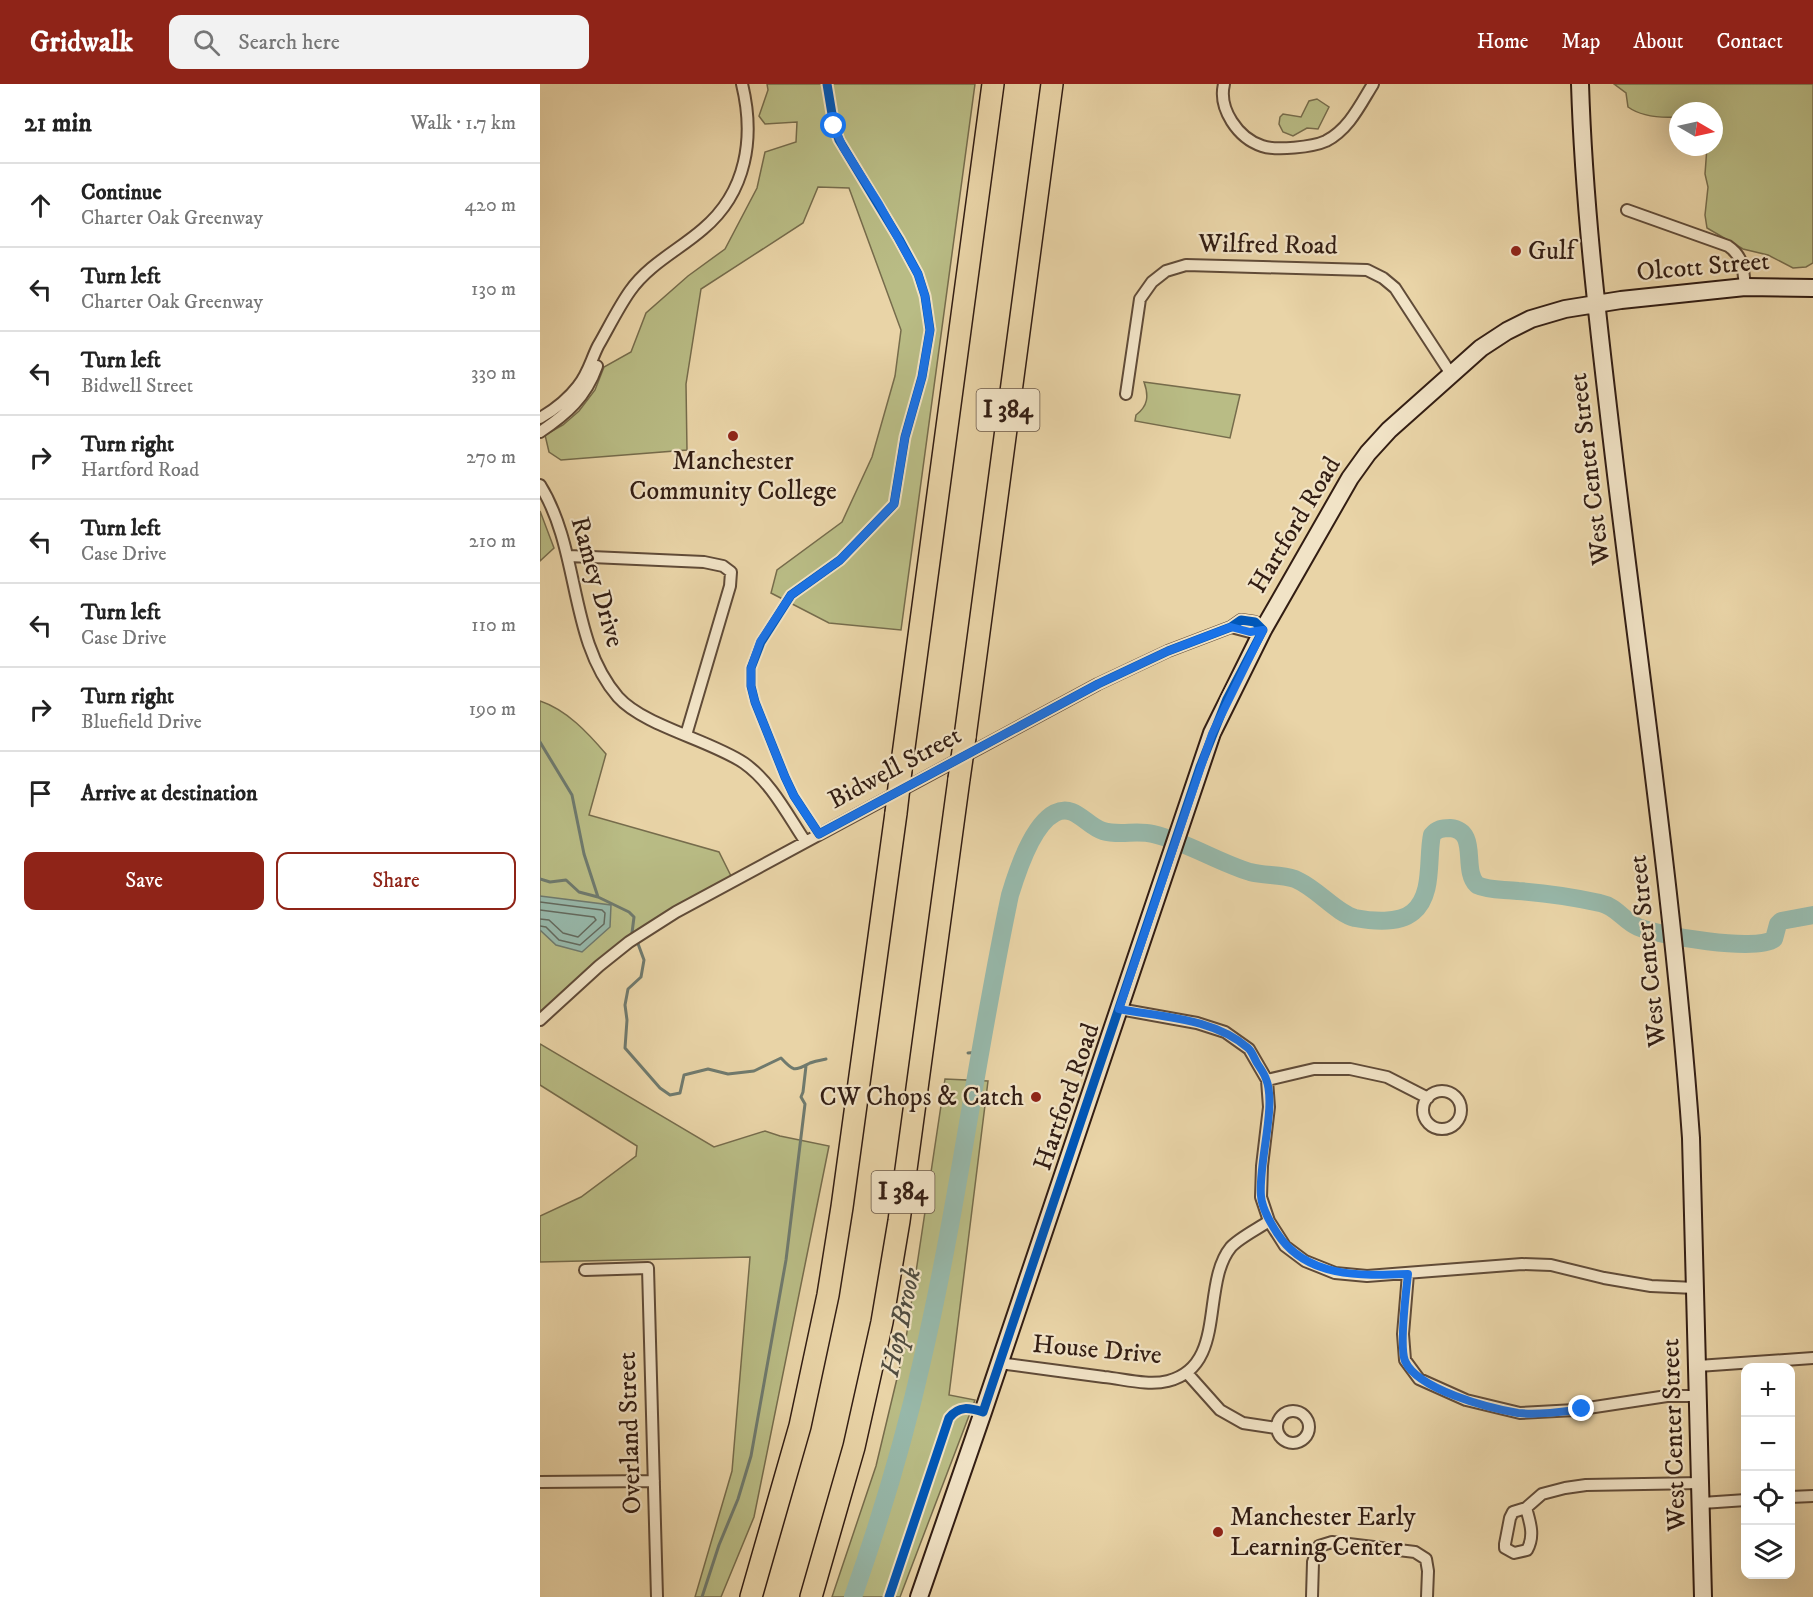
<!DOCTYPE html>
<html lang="en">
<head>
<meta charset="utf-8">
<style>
	:root { --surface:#fff; --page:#f2f2f2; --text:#222; --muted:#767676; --line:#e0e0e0; --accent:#8f2418 }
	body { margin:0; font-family:"IM FELL DW Pica",serif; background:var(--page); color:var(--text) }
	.controls { position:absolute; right:18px; bottom:18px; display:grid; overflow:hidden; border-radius:12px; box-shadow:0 6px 24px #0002 }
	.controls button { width:54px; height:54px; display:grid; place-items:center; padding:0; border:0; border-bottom:2px solid var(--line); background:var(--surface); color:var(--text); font:30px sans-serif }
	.compass { position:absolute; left:1129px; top:18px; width:54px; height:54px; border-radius:50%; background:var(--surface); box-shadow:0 6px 24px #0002; rotate:99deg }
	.stop { position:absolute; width:18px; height:18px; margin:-14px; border:4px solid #1a73e8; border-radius:50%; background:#fff }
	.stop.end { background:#1a73e8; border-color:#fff; box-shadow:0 2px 6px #0008 }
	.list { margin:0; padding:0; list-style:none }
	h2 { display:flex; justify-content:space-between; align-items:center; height:78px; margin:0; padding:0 24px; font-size:26px }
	h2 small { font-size:20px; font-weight:400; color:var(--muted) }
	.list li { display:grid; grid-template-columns:39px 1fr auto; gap:18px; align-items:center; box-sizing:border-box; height:84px; padding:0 24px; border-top:2px solid var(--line) }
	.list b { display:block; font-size:22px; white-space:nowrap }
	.list p { margin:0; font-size:20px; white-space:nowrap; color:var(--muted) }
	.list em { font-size:20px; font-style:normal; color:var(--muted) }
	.actions { display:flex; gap:12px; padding:18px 24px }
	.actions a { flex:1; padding:14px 0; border:2px solid var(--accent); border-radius:12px; text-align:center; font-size:21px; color:var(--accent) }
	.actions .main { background:var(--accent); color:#fff }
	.icon { flex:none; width:33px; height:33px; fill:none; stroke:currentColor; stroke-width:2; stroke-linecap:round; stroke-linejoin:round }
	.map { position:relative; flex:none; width:1273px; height:1513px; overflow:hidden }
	header { display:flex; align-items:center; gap:36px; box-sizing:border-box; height:84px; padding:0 30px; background:var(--accent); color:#fff }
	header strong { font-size:28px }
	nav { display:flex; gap:33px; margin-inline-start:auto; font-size:21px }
	.search { width:420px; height:54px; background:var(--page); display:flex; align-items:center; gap:15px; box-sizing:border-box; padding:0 21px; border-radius:12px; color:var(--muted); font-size:22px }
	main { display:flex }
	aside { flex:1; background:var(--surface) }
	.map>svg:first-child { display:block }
</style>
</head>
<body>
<header>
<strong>Gridwalk</strong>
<div class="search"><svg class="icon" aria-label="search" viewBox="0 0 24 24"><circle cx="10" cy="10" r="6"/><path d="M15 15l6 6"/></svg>Search here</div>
<nav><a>Home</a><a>Map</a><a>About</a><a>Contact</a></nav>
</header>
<main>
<aside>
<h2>21 min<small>Walk · 1.7 km</small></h2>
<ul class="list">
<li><svg class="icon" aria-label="ahead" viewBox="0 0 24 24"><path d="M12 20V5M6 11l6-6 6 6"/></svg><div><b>Continue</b><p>Charter Oak Greenway</p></div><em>420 m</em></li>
<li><svg class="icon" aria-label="left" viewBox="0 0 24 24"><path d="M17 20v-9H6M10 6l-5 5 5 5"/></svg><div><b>Turn left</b><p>Charter Oak Greenway</p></div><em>130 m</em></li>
<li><svg class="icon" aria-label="left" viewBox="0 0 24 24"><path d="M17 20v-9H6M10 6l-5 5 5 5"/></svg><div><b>Turn left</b><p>Bidwell Street</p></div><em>330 m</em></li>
<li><svg class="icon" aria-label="right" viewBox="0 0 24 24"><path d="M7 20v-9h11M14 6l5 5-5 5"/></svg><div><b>Turn right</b><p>Hartford Road</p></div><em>270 m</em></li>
<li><svg class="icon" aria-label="left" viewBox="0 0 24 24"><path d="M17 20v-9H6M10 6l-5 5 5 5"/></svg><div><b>Turn left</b><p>Case Drive</p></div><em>210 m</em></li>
<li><svg class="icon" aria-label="left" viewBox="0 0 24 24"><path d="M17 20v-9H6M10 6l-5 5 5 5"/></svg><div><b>Turn left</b><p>Case Drive</p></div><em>110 m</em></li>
<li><svg class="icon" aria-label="right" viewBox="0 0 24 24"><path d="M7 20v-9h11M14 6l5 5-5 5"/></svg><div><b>Turn right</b><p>Bluefield Drive</p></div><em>190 m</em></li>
<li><svg class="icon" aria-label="arrive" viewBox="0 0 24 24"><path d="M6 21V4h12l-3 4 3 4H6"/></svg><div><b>Arrive at destination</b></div></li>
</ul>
<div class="actions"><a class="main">Save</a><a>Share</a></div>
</aside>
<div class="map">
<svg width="1273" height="1513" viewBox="0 0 1273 1513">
	<rect width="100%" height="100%" fill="#e9d4a7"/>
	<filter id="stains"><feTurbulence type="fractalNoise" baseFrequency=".00333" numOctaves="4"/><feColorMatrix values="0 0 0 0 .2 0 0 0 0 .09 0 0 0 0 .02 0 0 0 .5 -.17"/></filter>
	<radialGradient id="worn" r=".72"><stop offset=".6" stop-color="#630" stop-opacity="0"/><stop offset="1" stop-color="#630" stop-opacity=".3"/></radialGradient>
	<path fill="#b9bc85" stroke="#766c4c" stroke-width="1.5" d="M227,0H435L361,546L289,539L231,509L237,486L302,438L332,373L355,292L361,246L309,104L278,103L263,139L161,205L146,300L147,366L21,376L9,368L5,351L23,341L39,327L55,306L64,283L91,268L106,229L148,192L185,165L217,104L225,68L256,58L257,38L225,40L219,32L228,6Z
		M1074,0H1273V179L1266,183L1253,184L1228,171L1203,165L1167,144L1165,131L1168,103L1165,90L1167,63H1174V27H1138L1137,33C1120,34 1102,33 1088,23L1086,9Z
		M777,15L789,23L778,45L767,44L753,52L743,48L739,40L740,33L743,30L761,33L769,17Z
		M604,298L700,311L690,354L595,337L596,331C608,322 609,312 604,298Z
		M0,427L14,464L0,477Z
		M0,617C27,626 48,649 66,670L49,731L179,768L193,796L59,882L0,935Z
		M0,960L174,1063L225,1047L240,1052L289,1062L214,1433L181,1513H155L192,1387L210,1173L0,1178V1132L41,1113L96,1072L97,1062L0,1001Z
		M405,995L448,997L409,1311L435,1316L360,1513H292L336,1382L365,1261Z"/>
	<path fill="#97b8aa" stroke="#6f7a6e" stroke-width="1.5" d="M0,812L71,821L70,843L42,868L16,861L0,846Z"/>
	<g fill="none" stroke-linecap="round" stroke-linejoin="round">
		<path stroke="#646a5e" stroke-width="1.5" d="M0,818L62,826L65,829L64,840L40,861L19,856L6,843L0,842
			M0,826L54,833L56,836L38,853L23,849L9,836L0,835"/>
		<path stroke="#6f7a6e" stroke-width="3" d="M0,658L32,711L44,770L58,813
			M0,795L10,798L26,796L39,808L58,813L89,828L94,833L92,849L94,851
			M97,857L104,876L101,893L88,905L85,921L87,936L85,964L120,1004L130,1011L140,1009L144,991L168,985L188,990L214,987L241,974C254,988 254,987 270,979C275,977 281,976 286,975
			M428,969L440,968
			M162,1513L179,1461L198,1415L211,1372L246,1176L265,1020L261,1013L263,1008L266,982"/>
		<path stroke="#97b8aa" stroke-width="18" d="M313,1513C340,1436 364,1357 382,1277C418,1123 437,966 470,811C477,788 492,741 515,729C535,719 546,742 563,747C579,752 596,746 613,750C647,758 677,778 710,788C725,792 740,790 755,795C777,804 796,829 815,834C831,837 859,840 873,828C894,811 887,774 892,751C897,745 902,744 910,744C940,747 921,785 937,801C950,807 964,805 978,807C1005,809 1033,813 1060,819C1076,822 1084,837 1098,843C1120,852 1216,868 1234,855L1238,840L1241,837L1273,831"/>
		<defs>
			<path id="street" d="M684,0C678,25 698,54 722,62C736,67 773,63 786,57C809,45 820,21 833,0
				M1087,126L1188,162C1204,173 1203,185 1205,203
				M586,310L600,215L612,198L626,187L646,181L827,186L843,194L855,204L911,290
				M0,334C14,326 28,315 38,302C48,290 51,276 58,262C69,243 78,224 90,207C109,180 139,166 163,145C207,108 215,53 202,0
				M0,348C27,330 46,313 57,282
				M0,401C41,467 28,555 78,613C104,642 170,656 204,679C231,698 247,730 265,757
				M29,472L164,478L183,482L191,488L190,502L146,651
				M691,543L710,548L723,546
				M579,925L657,939L685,948L709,965L727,996L729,1023L722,1082L721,1113L729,1137L745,1162L765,1177L795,1189L827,1192L982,1180L1011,1181L1064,1194L1111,1202L1155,1204
				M0,936L59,882L89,858L136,828L558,600L628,567L691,543L701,536L715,538L723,546
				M727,996L774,985H810L847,993L888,1014
				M883 1026a19 19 0 1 1 38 0a19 19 0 1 1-38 0Z
				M45,1186L108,1184L117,1513
				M868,1190L863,1250L865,1276L879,1295L926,1316L980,1329L1035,1326L1127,1312H1158
				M459,1279C494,1284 529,1288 564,1293C584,1295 608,1302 628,1297C688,1282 660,1201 691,1163C699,1154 719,1144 729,1137
				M1158,1282L1273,1274
				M647,1289L680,1326L703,1339L736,1344
				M737 1343a16 16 0 1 1 32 0a16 16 0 1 1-32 0Z
				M0,1398L114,1397
				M1250,1413L1273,1412
				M1162,1419L1206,1416
				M986,1424C990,1438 995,1452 987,1466L974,1469L965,1464V1460L970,1434L973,1428L986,1424L1002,1410L1025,1404L1046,1401L1161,1399
				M772,1513L773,1478L779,1462L792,1458L875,1468L886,1475L888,1487L887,1513"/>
			<path id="secondary" d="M1040,0C1044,128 1060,255 1075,382C1102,606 1135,829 1151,1054L1163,1513
				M379,1513L443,1328L672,649L723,546L810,394L828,369L849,346L941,264L967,247L991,235L1025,225L1081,216L1205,203L1273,204"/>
			<path id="highway" d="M425,653L512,0
				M361,686L453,0
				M211,1513L260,1342L288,1211L302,1123L356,729
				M271,1513L314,1363L342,1238L359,1137L419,695"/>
		</defs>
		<use href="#street" stroke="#604b38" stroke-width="14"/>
		<use href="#secondary" stroke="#321d13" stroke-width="20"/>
		<use href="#highway" stroke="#321d13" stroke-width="24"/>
		<use href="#street" stroke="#f1e3c6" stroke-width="10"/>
		<use href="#secondary" stroke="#f1e3c6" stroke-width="16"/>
		<use href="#highway" stroke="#e9d4a7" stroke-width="21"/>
		<defs>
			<path id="highway-bridge" d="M419,695L425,653
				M356,729L361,686"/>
		</defs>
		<use href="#highway-bridge" stroke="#321d13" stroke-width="24" stroke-linecap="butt"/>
		<use href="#highway-bridge" stroke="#e9d4a7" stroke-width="21"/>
		<defs>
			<path id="cycleway" d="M287,0L294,42L299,56L359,155L378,190L385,212L390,246L382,293L365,353L354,420L300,476L251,511L221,558L211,584V602L215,618L245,693L254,712L279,750L558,600L628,567L691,543L701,536L715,538L723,546
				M349,1513L409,1334C419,1321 430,1324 443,1328L660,683L687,615L723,546"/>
		</defs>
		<use href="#cycleway" stroke="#f1e3c6" stroke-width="13"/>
		<use href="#cycleway" stroke="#0057b8" stroke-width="9"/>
	</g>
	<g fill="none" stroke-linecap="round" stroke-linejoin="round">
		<path stroke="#1a73e8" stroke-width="8" d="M294,42L303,63L339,120L378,190L385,212L390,246L382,293L365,353L354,420L300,476L251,511L220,558L211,584V602L215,618L245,693L254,712L279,750L558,600L628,567L691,543L710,548L723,546L672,650L579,925C621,933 674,934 708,964C712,967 714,974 717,979C720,984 724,989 726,995C737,1021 718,1080 721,1112C722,1125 730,1138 737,1149C766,1194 820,1192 868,1190C866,1208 859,1262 865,1277C878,1306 949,1324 978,1329C996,1331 1025,1328 1042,1325"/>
	</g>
	<g fill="#8f2418" stroke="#f1e3c6" stroke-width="2">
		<circle cx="976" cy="167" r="6"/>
		<circle cx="193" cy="352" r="6"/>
		<circle cx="496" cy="1013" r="6"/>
		<circle cx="678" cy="1448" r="6"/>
	</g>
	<g text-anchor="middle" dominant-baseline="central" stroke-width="4.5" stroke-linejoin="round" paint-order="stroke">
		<g fill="#f1e3c6" stroke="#6b5849" stroke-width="1.5">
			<rect x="436.5" y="305" width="63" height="42" rx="4.5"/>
			<rect x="331.5" y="1087" width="63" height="42" rx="4.5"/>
		</g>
		<g font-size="24" font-weight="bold" fill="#321d13">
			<text x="468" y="326">I 384</text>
			<text x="363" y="1108">I 384</text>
		</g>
		<g font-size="26" fill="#321d13" stroke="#f1e3c6">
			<text transform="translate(728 161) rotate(1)">Wilfred Road</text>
			<text transform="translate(1163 183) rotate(-5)">Olcott Street</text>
			<text transform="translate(1050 385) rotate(-97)">West Center Street</text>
			<text transform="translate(755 441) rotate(-59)">Hartford Road</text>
			<text transform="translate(57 498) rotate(74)">Ramey Drive</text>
			<text transform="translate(355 684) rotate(-28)">Bidwell Street</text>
			<text transform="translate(1108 867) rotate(-96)">West Center Street</text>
			<text transform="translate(527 1013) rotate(-71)">Hartford Road</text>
			<text transform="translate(557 1266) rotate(5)">House Drive</text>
			<text transform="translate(90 1349) rotate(-92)">Overland Street</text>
			<text transform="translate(1134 1351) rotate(-92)">West Center Street</text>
		</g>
		<g font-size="26" fill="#321d13" stroke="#f1e3c6" text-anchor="start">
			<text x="988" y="167">Gulf</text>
			<text x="193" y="377" text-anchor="middle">Manchester<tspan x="193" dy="30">Community College</tspan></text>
			<text x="484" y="1013" text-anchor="end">CW Chops &amp; Catch</text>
			<text x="690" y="1433">Manchester Early<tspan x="690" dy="30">Learning Center</tspan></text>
		</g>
		<g font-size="27" font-style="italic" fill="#504c40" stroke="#f1e3c6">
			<text transform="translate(361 1238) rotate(-78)">Hop Brook</text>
		</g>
	</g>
	<rect width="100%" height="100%" filter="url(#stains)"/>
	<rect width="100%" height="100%" fill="url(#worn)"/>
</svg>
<div class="controls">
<button>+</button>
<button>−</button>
<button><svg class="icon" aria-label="locate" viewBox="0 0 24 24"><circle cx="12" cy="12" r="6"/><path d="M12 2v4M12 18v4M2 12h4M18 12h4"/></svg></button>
<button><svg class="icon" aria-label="layers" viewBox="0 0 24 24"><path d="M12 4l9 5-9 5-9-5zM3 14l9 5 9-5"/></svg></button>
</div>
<svg class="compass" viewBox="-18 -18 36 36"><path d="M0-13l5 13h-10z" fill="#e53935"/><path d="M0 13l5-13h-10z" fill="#767676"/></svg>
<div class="stop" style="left:294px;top:42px"></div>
<div class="stop end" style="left:1042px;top:1325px"></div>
</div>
</main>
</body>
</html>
